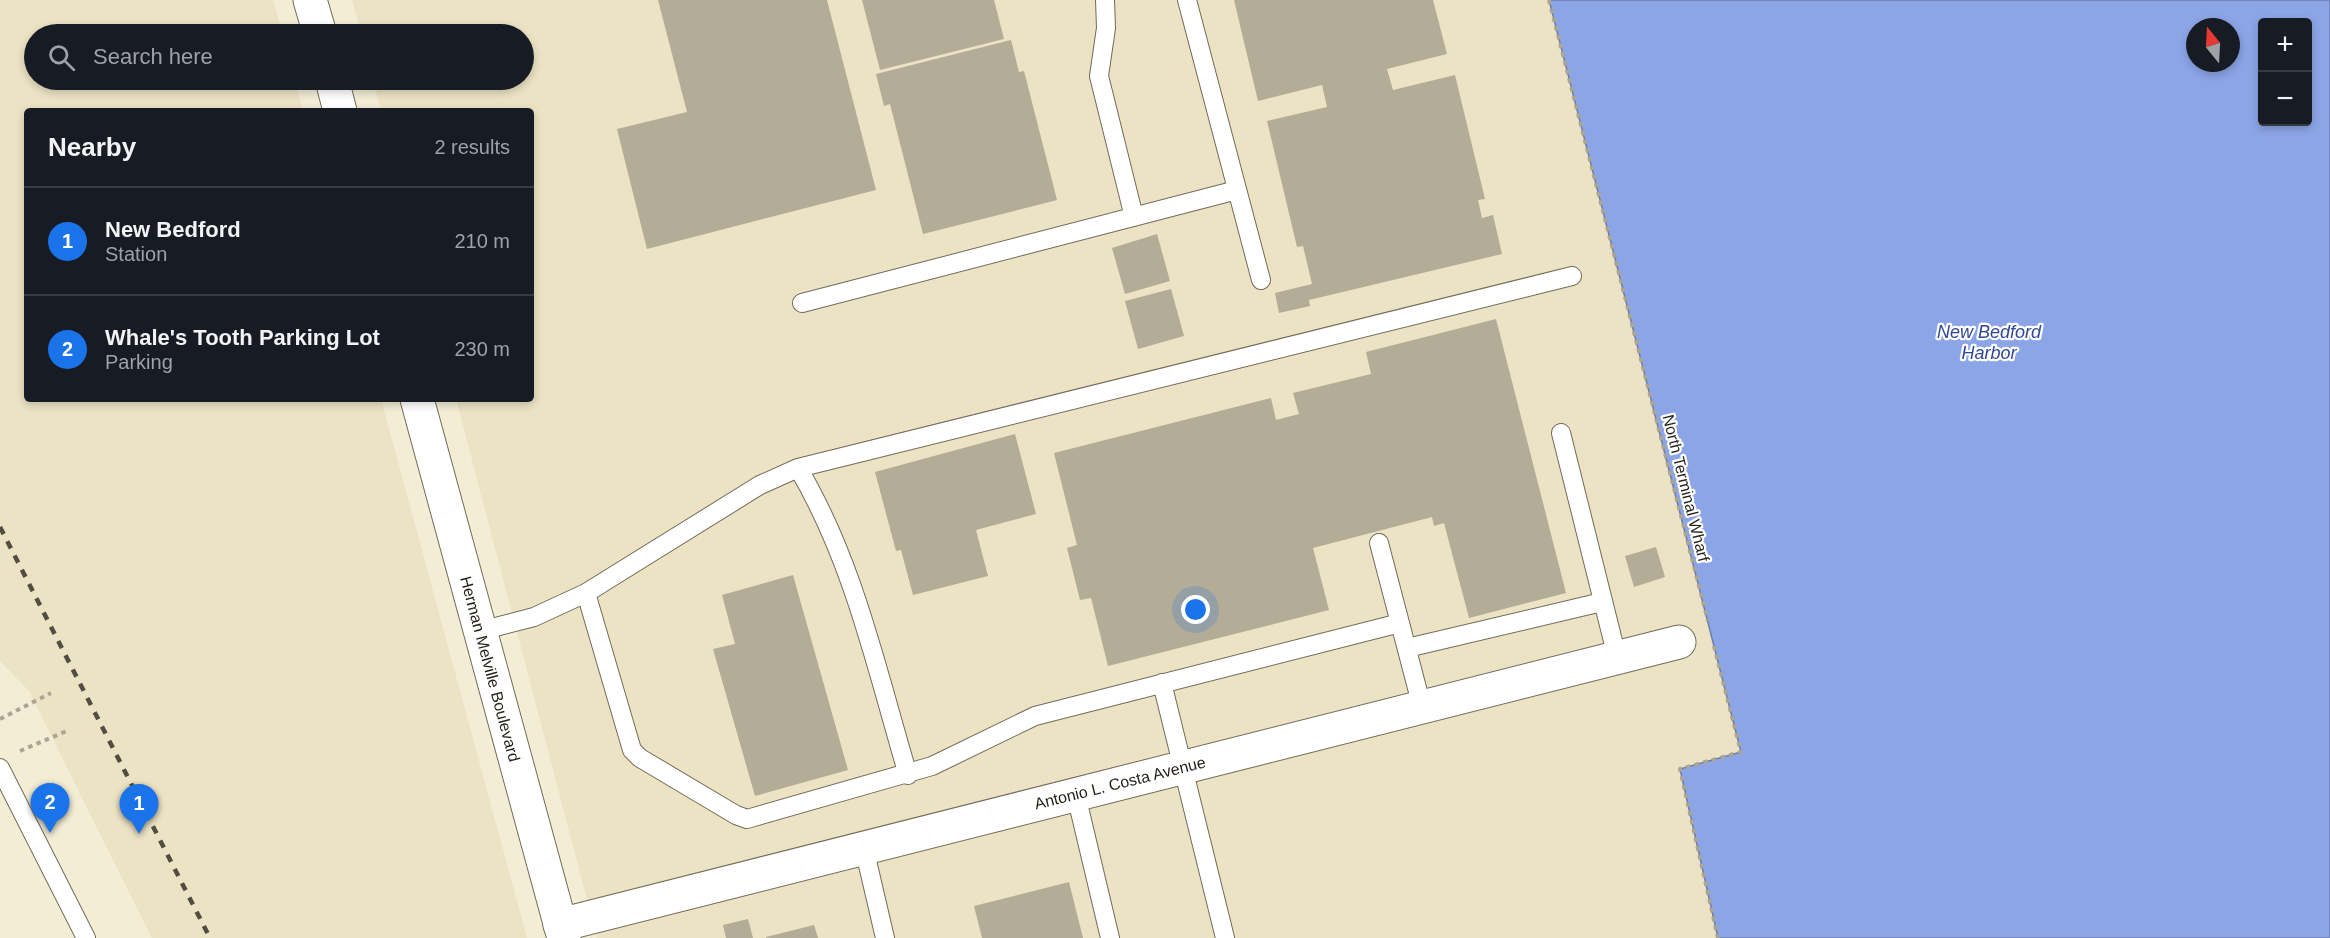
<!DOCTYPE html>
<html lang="en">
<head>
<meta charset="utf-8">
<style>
	:root { --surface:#171b24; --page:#242831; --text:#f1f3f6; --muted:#9ea1a6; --line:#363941; --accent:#1a73e8 }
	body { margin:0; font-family:Arial,sans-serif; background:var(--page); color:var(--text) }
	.controls { position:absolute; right:18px; top:18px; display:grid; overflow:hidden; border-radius:6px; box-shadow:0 3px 9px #0003 }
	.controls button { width:54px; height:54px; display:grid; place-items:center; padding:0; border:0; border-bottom:2px solid var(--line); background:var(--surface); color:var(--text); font:30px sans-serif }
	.compass { position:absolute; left:2186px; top:18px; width:54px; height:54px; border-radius:50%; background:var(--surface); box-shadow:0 3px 9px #0003; rotate:342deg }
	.you { position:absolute; left:1196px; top:610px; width:21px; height:21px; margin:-15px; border:4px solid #fff; border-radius:50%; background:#1a73e8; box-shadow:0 0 0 9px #1a73e833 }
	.badge { display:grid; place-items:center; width:39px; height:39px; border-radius:50%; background:var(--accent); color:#fff; font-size:20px; font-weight:700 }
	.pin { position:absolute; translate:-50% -50px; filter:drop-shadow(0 2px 3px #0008) }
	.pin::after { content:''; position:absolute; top:32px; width:21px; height:18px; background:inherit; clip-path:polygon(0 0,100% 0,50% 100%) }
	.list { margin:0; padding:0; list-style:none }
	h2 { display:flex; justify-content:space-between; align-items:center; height:78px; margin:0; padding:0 24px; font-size:26px }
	h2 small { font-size:20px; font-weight:400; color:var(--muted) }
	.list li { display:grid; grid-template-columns:39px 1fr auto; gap:18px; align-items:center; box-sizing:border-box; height:108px; padding:0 24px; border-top:2px solid var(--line) }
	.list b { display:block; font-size:22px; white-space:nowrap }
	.list p { margin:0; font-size:20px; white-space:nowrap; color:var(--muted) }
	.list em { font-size:20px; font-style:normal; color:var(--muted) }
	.icon { flex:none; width:33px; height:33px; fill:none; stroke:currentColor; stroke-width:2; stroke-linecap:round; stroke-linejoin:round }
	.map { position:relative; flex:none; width:2330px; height:938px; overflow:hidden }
	.search { position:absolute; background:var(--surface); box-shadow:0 3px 9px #0003; left:24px; top:24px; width:510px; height:66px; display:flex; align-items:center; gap:15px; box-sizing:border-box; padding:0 21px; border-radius:33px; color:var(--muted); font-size:22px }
	.panel { position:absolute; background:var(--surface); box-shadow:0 3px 9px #0003; left:24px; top:108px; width:510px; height:294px; border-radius:6px }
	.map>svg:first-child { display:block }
</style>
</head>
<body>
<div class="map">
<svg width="2330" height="938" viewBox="0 0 2330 938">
	<rect width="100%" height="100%" fill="#f3edd6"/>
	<path fill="#ece3c5" d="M0,0H273L283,34H34V80H295L303,111H27V399H381L527,938H152L29,691L0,661Z
		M352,0H1549L1741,752L1680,770L1718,938H597L456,399H531V111H381L373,80H524V34H361Z"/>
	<path fill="#8ca5e7" stroke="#6c7da9" stroke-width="1.5" fill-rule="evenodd" d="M1549,0H2330V938H1718L1680,769L1741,752ZM2262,22H2308V122H2262ZM2195,27H2231V63H2195Z"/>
	<path fill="#b3ac97" d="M658,0H827L876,190L647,249L617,129L687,112Z
		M862,0H994L1004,39L880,70Z
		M1234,0H1433L1447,54L1387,69L1393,90L1455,75L1485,199L1478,200L1482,218L1493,215L1502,254L1309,300L1310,306L1279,313L1275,293L1312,284L1303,246L1297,247L1267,121L1327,107L1322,85L1258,101Z
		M1011,40L1019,72L1024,71L1057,200L923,234L890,104L884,106L876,74Z
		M1157,234L1170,281L1125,294L1112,248Z
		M1171,289L1184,336L1138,349L1125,301Z
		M1496,319L1566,593L1469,618L1444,523L1434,526L1432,517L1313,548L1329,610L1108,666L1091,598L1080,600L1067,548L1077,545L1054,453L1271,398L1276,420L1299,414L1293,393L1371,374L1366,352Z
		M1015,434L1036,514L976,530L988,576L913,595L901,550L896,551L875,472Z
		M1656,547L1665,577L1634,587L1625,556Z
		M793,575L848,770L755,796L713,649L735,644L722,595Z
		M1069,882L1083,938H982L974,906Z
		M748,919L753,938H726L723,925Z
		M814,925L818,938H766V937Z"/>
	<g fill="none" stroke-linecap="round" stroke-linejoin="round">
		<defs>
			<path id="service" d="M1105,0L1106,28L1099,76L1134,217
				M1187,0L1261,280
				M802,303L1237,190
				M1561,433L1617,657
				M798,468C854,562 877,671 908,775
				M1379,543L1422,707
				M1400,623L1035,716L932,766L747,819L736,815L640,758L632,750L586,593L760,485L798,468L1572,276
				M480,631L534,617L586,593
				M1407,648L1602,602
				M1162,683L1225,938
				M0,768L86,938
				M1076,795L1110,938
				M864,848L885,938"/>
			<path id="minor" d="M560,925L1679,642"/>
			<path id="tertiary" d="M310,0L320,34
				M332,80L340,111
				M417,399L564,938"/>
		</defs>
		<use href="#service" stroke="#716b58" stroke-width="20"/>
		<use href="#minor" stroke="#716b58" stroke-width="35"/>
		<use href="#tertiary" stroke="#716b58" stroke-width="35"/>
		<path stroke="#aaa594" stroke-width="4" stroke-dasharray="4.5 4.5" stroke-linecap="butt" d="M1549,0L1708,621
			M1714,646L1741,752L1680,769L1718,938
			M0,719L51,693
			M20,751L69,730"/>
		<use href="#service" stroke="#fff" stroke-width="18"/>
		<use href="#minor" stroke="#fff" stroke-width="33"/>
		<use href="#tertiary" stroke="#fff" stroke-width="33"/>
		<path stroke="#514d42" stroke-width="4.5" stroke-dasharray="8 8" stroke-linecap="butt" d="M0,527L210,938"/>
	</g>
	<g text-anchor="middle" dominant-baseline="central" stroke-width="4.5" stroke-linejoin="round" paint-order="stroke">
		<g font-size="16" fill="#221f17" stroke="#fff">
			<text transform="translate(1686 488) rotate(76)">North Terminal Wharf</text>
			<text transform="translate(490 669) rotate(75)">Herman Melville Boulevard</text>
			<text transform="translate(1120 783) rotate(-14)">Antonio L. Costa Avenue</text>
		</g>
		<g font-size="18" font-style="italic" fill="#304895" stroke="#fff">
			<text x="1989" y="332">New Bedford<tspan x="1989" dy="21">Harbor</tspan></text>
		</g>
	</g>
</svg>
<div class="controls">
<button>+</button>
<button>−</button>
</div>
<svg class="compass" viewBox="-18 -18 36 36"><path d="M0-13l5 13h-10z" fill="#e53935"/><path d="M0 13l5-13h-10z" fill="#9ea1a6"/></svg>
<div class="you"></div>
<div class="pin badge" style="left:139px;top:834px">1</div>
<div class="pin badge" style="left:50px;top:833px">2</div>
<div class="search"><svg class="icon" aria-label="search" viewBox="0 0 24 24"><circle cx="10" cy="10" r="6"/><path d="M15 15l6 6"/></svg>Search here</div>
<section class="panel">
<h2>Nearby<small>2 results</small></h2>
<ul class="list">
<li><span class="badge">1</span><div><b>New Bedford</b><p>Station</p></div><em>210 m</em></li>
<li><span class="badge">2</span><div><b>Whale's Tooth Parking Lot</b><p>Parking</p></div><em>230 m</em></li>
</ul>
</section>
</div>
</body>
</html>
